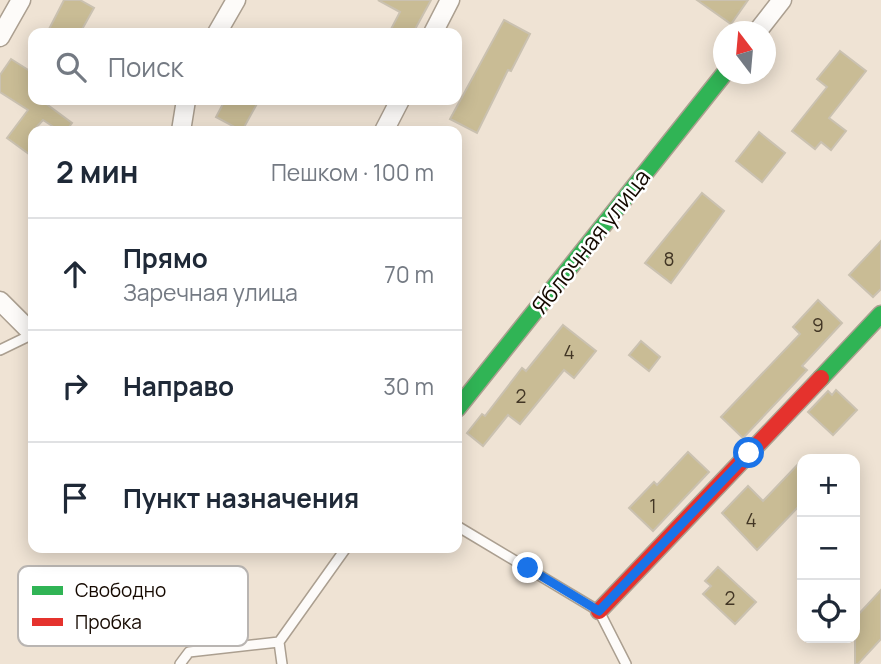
<!DOCTYPE html>
<html lang="ru">
<head>
<meta charset="utf-8">
<style>
	:root { --surface:#fff; --page:#f2f2f3; --text:#1f2937; --muted:#747a83; --line:#e0e1e3 }
	body { margin:0; font-family:Manrope,sans-serif; background:var(--page); color:var(--text) }
	.controls { position:absolute; right:21px; bottom:21px; display:grid; overflow:hidden; border-radius:14px; box-shadow:0 4px 18px #0003 }
	.controls button { width:63px; height:63px; display:grid; place-items:center; padding:0; border:0; border-bottom:2px solid var(--line); background:var(--surface); color:var(--text); font:35px sans-serif }
	.compass { position:absolute; left:713px; top:21px; width:63px; height:63px; border-radius:50%; background:var(--surface); box-shadow:0 4px 18px #0003; rotate:344deg }
	.stop { position:absolute; width:21px; height:21px; margin:-16px; border:5px solid #1a73e8; border-radius:50%; background:#fff }
	.stop.end { background:#1a73e8; border-color:#fff; box-shadow:0 2px 7px #0008 }
	.list { margin:0; padding:0; list-style:none }
	h2 { display:flex; justify-content:space-between; align-items:center; height:91px; margin:0; padding:0 28px; font-size:30px }
	h2 small { font-size:23px; font-weight:400; color:var(--muted) }
	.list li { display:grid; grid-template-columns:46px 1fr auto; gap:21px; align-items:center; box-sizing:border-box; height:112px; padding:0 28px; border-top:2px solid var(--line) }
	.list b { display:block; font-size:26px; white-space:nowrap }
	.list p { margin:0; font-size:23px; white-space:nowrap; color:var(--muted) }
	.list em { font-size:23px; font-style:normal; color:var(--muted) }
	.icon { flex:none; width:38px; height:38px; fill:none; stroke:currentColor; stroke-width:2; stroke-linecap:round; stroke-linejoin:round }
	.map { position:relative; flex:none; width:881px; height:664px; overflow:hidden }
	.search { position:absolute; background:var(--surface); box-shadow:0 4px 18px #0003; left:28px; top:28px; width:434px; height:77px; display:flex; align-items:center; gap:18px; box-sizing:border-box; padding:0 24px; border-radius:14px; color:var(--muted); font-size:26px }
	.panel { position:absolute; background:var(--surface); box-shadow:0 4px 18px #0003; left:28px; top:126px; width:434px; height:427px; border-radius:14px }
	.map>svg:first-child { display:block }
</style>
</head>
<body>
<div class="map">
<svg width="881" height="664" viewBox="0 0 881 664">
	<rect width="100%" height="100%" fill="#efe3d4"/>
	<path fill="#c9bc95" stroke="#cac1b0" stroke-width="2" d="M64,0H80L94,8L80,33H47Z
		M378,0H431L413,33H389L400,12Z
		M697,0H748L731,24Z
		M504,20L530,34L511,71L508,70L477,133L450,119Z
		M840,51L866,71L829,118L846,131L831,150L821,142L815,149L792,131L827,87L817,79Z
		M11,59L33,73V100H41L72,123L66,131H60L43,120L33,131V157L7,138L28,110L0,92V75Z
		M225,100H259L242,131L216,117Z
		M759,132L785,153L762,182L736,161Z
		M702,193L724,211L671,283L645,263Z
		M881,241V289L873,297L849,275Z
		M818,300L842,323L802,366L807,370L743,438L721,417L800,334L793,327Z
		M563,325L596,351L574,378L564,370L520,424L508,415L483,446L467,433L482,414L485,416L522,368L526,371Z
		M641,341L660,357L649,371L629,355Z
		M836,390L857,410L833,435L808,412L828,391L832,395Z
		M688,452L709,472L653,531L629,508L654,482L657,485Z
		M802,460V503L757,550L722,513L748,486L763,501Z
		M718,567L756,602L735,624L703,594L711,586L705,581Z
		M881,590V639L858,664H855V618Z"/>
	<g fill="none" stroke-linecap="round" stroke-linejoin="round">
		<defs>
			<path id="lane" d="M0,350L33,334
				M457,526L599,611L626,664
				M180,664L189,652L279,642
				M282,664L279,642L346,548"/>
			<path id="street" d="M757,32L782,0
				M217,33L236,0
				M433,33L450,0
				M0,37L21,0
				M181,131L186,100
				M384,131L400,100
				M0,301L33,334"/>
			<path id="fast" d="M821,378L881,314
				M457,409L724,74"/>
			<path id="jam" d="M599,611L821,378"/>
		</defs>
		<use href="#lane" stroke="#ab9f90" stroke-width="12"/>
		<use href="#street" stroke="#ab9f90" stroke-width="21"/>
		<use href="#fast" stroke="#ab9f90" stroke-width="19"/>
		<use href="#jam" stroke="#ab9f90" stroke-width="19"/>
		<use href="#lane" stroke="#fdfbf9" stroke-width="9"/>
		<use href="#street" stroke="#fdfbf9" stroke-width="18"/>
		<use href="#fast" stroke="#30b455" stroke-width="16"/>
		<use href="#jam" stroke="#e5322d" stroke-width="16"/>
	</g>
	<g fill="none" stroke-linecap="round" stroke-linejoin="round">
		<path stroke="#1a73e8" stroke-width="9" d="M528,568L599,611L749,453"/>
	</g>
	<g text-anchor="middle" dominant-baseline="central" stroke-width="5" stroke-linejoin="round" paint-order="stroke">
		<g font-size="19" fill="#423625">
			<text x="669" y="259">8</text>
			<text x="818" y="325">9</text>
			<text x="569" y="352">4</text>
			<text x="521" y="396">2</text>
			<text x="653" y="506">1</text>
			<text x="751" y="520">4</text>
			<text x="730" y="598">2</text>
		</g>
		<g font-size="23" fill="#150900" stroke="#fff">
			<text transform="translate(590 241) rotate(-52)">Яблочная улица</text>
		</g>
	</g>
	<rect x="18" y="566" width="230" height="80" rx="10" fill="#fff" stroke="#b9b5b2" stroke-width="2"/>
	<rect x="32" y="586" width="31" height="9" fill="#30b455"/>
	<rect x="32" y="618" width="31" height="8" fill="#e5322d"/>
	<g font-size="19" fill="#150900">
		<text x="75" y="597">Свободно</text>
		<text x="75" y="629">Пробка</text>
	</g>
</svg>
<div class="controls">
<button>+</button>
<button>−</button>
<button><svg class="icon" aria-label="locate" viewBox="0 0 24 24"><circle cx="12" cy="12" r="6"/><path d="M12 2v4M12 18v4M2 12h4M18 12h4"/></svg></button>
</div>
<svg class="compass" viewBox="-18 -18 36 36"><path d="M0-13l5 13h-10z" fill="#e53935"/><path d="M0 13l5-13h-10z" fill="#747a83"/></svg>
<div class="stop" style="left:749px;top:453px"></div>
<div class="stop end" style="left:528px;top:568px"></div>
<div class="search"><svg class="icon" aria-label="search" viewBox="0 0 24 24"><circle cx="10" cy="10" r="6"/><path d="M15 15l6 6"/></svg>Поиск</div>
<section class="panel">
<h2>2 мин<small>Пешком · 100 m</small></h2>
<ul class="list">
<li><svg class="icon" aria-label="ahead" viewBox="0 0 24 24"><path d="M12 20V5M6 11l6-6 6 6"/></svg><div><b>Прямо</b><p>Заречная улица</p></div><em>70 m</em></li>
<li><svg class="icon" aria-label="right" viewBox="0 0 24 24"><path d="M7 20v-9h11M14 6l5 5-5 5"/></svg><div><b>Направо</b></div><em>30 m</em></li>
<li><svg class="icon" aria-label="arrive" viewBox="0 0 24 24"><path d="M6 21V4h12l-3 4 3 4H6"/></svg><div><b>Пункт назначения</b></div></li>
</ul>
</section>
</div>
</body>
</html>
